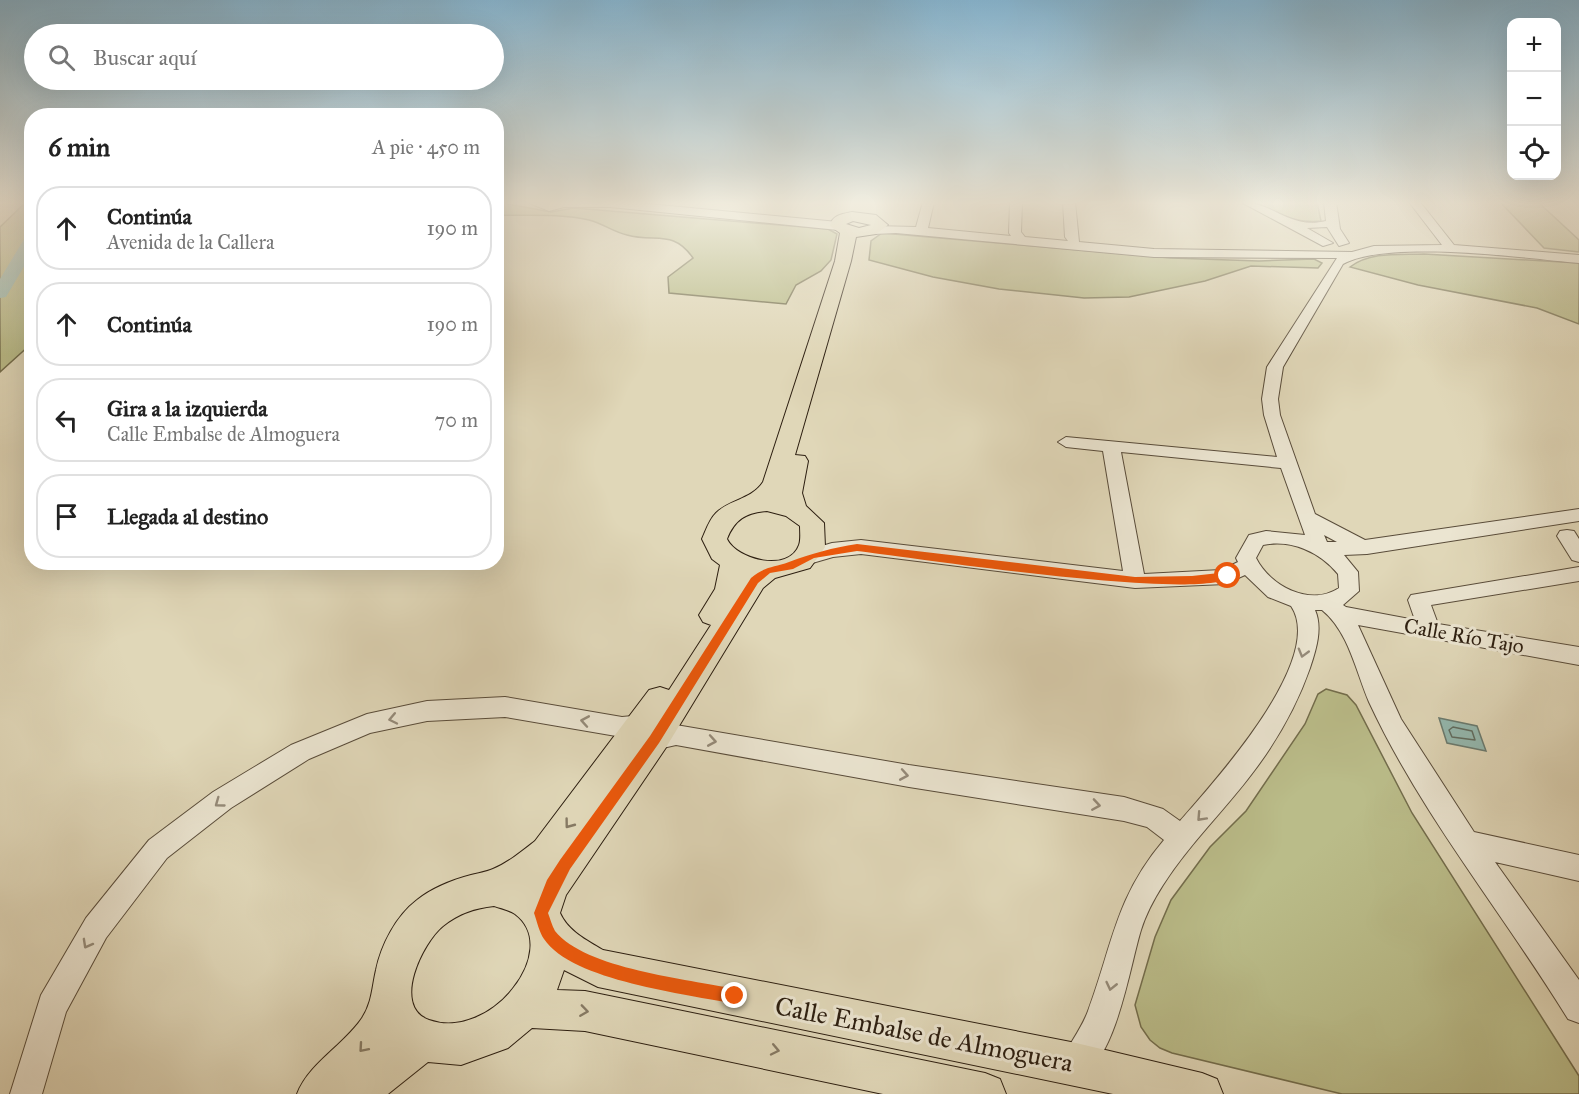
<!DOCTYPE html>
<html lang="es">
<head>
<meta charset="utf-8">
<style>
	:root { --surface:#fff; --page:#f6f6f6; --text:#222; --muted:#767676; --line:#e0e0e0 }
	body { margin:0; font-family:"IM FELL Great Primer",serif; background:var(--page); color:var(--text) }
	.controls { position:absolute; right:18px; top:18px; display:grid; overflow:hidden; border-radius:12px; box-shadow:0 6px 24px #0002 }
	.controls button { width:54px; height:54px; display:grid; place-items:center; padding:0; border:0; border-bottom:2px solid var(--line); background:var(--surface); color:var(--text); font:30px sans-serif }
	.stop { position:absolute; width:18px; height:18px; margin:-14px; border:4px solid #ea580c; border-radius:50%; background:#fff }
	.stop.end { background:#ea580c; border-color:#fff; box-shadow:0 2px 6px #0008 }
	.list { margin:0; padding:0; list-style:none }
	h2 { display:flex; justify-content:space-between; align-items:center; height:78px; margin:0; padding:0 24px; font-size:26px }
	h2 small { font-size:20px; font-weight:400; color:var(--muted) }
	.list li { display:grid; grid-template-columns:39px 1fr auto; gap:18px; align-items:center; box-sizing:border-box; height:84px; margin:0 12px 12px; padding:0 12px; border:2px solid var(--line); border-radius:24px }
	.list b { display:block; font-size:22px; white-space:nowrap }
	.list p { margin:0; font-size:20px; white-space:nowrap; color:var(--muted) }
	.list em { font-size:20px; font-style:normal; color:var(--muted) }
	.icon { flex:none; width:33px; height:33px; fill:none; stroke:currentColor; stroke-width:2; stroke-linecap:round; stroke-linejoin:round }
	.map { position:relative; flex:none; width:1579px; height:1094px; overflow:hidden }
	.search { position:absolute; background:var(--surface); box-shadow:0 6px 24px #0002; left:24px; top:24px; width:480px; height:66px; display:flex; align-items:center; gap:15px; box-sizing:border-box; padding:0 21px; border-radius:33px; color:var(--muted); font-size:22px }
	.panel { position:absolute; background:var(--surface); box-shadow:0 6px 24px #0002; left:24px; top:108px; width:480px; height:462px; border-radius:24px }
	.map>svg:first-child { display:block }
</style>
</head>
<body>
<div class="map">
<svg width="1579" height="1094" viewBox="0 0 1579 1094">
	<rect width="100%" height="100%" fill="#e0d7b8"/>
	<filter id="stains"><feTurbulence type="fractalNoise" baseFrequency=".00333" numOctaves="4"/><feColorMatrix values="0 0 0 0 .2 0 0 0 0 .09 0 0 0 0 .02 0 0 0 .5 -.17"/></filter>
	<radialGradient id="worn" r=".72"><stop offset=".6" stop-color="#630" stop-opacity="0"/><stop offset="1" stop-color="#630" stop-opacity=".3"/></radialGradient>
	<path fill="#babc89" stroke="#736d4c" stroke-width="1.5" d="M26,202H32L31,289L25,298L31,299V344L0,372V227Z
		M497,202L551,212L574,208L828,229L837,234L831,260L821,271L796,285L786,304L669,293L668,277L693,258C673,229 656,243 627,235C613,232 602,223 589,220C559,213 527,216 497,215Z
		M1254,202H1317L1321,221C1296,224 1277,213 1254,202Z
		M1500,202H1538L1579,240V252L1544,248Z
		M882,233L1171,258L1259,261L1314,259L1322,263L1318,268L1251,266L1205,281L1129,297L1084,298L999,289L933,277L869,260L871,241Z
		M1424,254L1579,263V324L1537,308L1418,285L1350,267C1371,251 1400,255 1424,254Z
		M1326,689L1347,695L1356,705L1412,813L1579,1076V1094H1342L1172,1053L1160,1048L1150,1040L1141,1027L1135,1005L1155,937L1171,900L1210,847L1246,811L1305,724L1318,694Z"/>
	<path fill="#94b9b0" stroke="#6a7b70" stroke-width="1.5" d="M1439,718L1477,726L1486,751L1447,743Z"/>
	<g fill="none" stroke-linecap="round" stroke-linejoin="round">
		<path stroke="#606c60" stroke-width="1.5" d="M1453,727L1472,731L1475,740L1452,737L1449,730Z"/>
		<path fill="#94b9b0" fill-rule="evenodd" d="M32,234V253L6,297L0,298V279L26,236Z"/>
		<defs>
			<path id="minor" d="M527,202H628L838,222L844,226L838,230L610,207H564L549,211Z
				M923,202H934L928,228L1011,236L1009,233L1010,202H1022L1021,232L1025,237L1068,241L1065,237L1063,202H1075L1079,242L1154,249L1352,252L1374,246L1442,245L1409,202H1420L1454,245L1579,255V263C1524,258 1389,239 1343,264L1283,367L1278,399L1280,415L1315,514L1365,540L1579,509V521L1367,554L1344,555L1358,572L1359,591L1343,605L1346,607L1415,620L1408,600L1411,595L1579,567V581L1431,605L1438,624L1579,647V665L1358,625L1401,719L1474,832L1579,855V881L1495,862L1579,980V1023L1568,1019C1503,913 1422,816 1369,702C1356,672 1349,632 1322,610H1315C1323,628 1316,650 1310,668C1297,705 1278,739 1254,771C1225,810 1189,844 1163,885C1154,899 1146,914 1141,930C1129,969 1116,1063 1076,1080L1065,1075L1060,1064C1068,1045 1081,1030 1088,1011C1113,944 1115,898 1164,840L1147,827L1124,821L909,787L676,745L654,750L645,747L642,740L645,734L622,737L505,717L427,721L370,733L309,759L231,808L167,858L106,938L66,1012L42,1094H10L41,995L86,918L149,840L213,792L291,745L367,714L427,701L505,697L622,717L643,715L651,718L655,725L652,730L676,725L909,765L1124,797L1163,809L1180,821C1213,783 1327,659 1291,606L1268,597L1245,575L1225,584L1135,588L861,554L833,557L802,566L795,564L792,559L795,554L832,543L861,540L1123,571L1103,451L1066,447L1058,442L1066,437L1277,457L1264,415L1262,399L1267,367L1337,258L1154,257L896,233L874,234L868,230L874,226L916,227ZM1121,452L1281,468L1305,535L1266,531L1249,535L1236,558L1238,562L1221,570L1144,574ZM1324,535L1337,542H1327ZM1263,545C1291,539 1320,552 1338,574L1339,588C1310,607 1270,586 1256,558Z
				M1241,202C1273,202 1290,230 1326,221L1324,202H1336L1340,229L1349,243L1339,246L1327,227L1307,228L1333,243L1323,246Z
				M1567,530L1574,531L1579,539V562L1572,560L1557,536L1560,531Z"/>
			<path id="major" d="M852,212L876,215L888,225L876,234L856,237L851,261L795,455L805,456L808,461L802,493L806,506L824,523L825,547L821,553L810,568L775,578L763,588L665,749L566,895L560,913C568,931 586,940 603,950L1076,1043L1202,1073L1217,1079L1223,1094H1113L598,987L564,970L557,990L585,991L985,1073L1000,1079L1006,1094H883L585,1031L532,1028L508,1048L461,1065L428,1062L388,1094H297C309,1063 343,1046 362,1018C372,1003 372,987 376,970C381,945 396,916 417,900C432,888 452,880 471,875C478,873 486,872 493,869C509,862 521,852 535,841L649,690L660,687L669,690L711,625L703,622L699,615L715,589L720,565L712,559L702,539C706,530 709,520 716,513C730,499 751,500 763,482L835,261L840,233L830,226C832,215 842,214 852,212ZM853,221L871,225L859,228L846,224ZM767,511L786,516L800,526C800,531 801,540 799,545C789,573 737,560 727,539C735,519 746,513 767,511ZM494,906C500,908 509,910 515,914C563,950 490,1042 429,1020C391,1006 423,942 443,926C459,913 475,908 494,906Z"/>
		</defs>
		<use href="#minor" stroke="#594c3a" stroke-width="2"/>
		<use href="#major" stroke="#2c1e10" stroke-width="2"/>
		<use href="#minor" fill="#ebe5d1" fill-rule="evenodd"/>
		<use href="#major" fill="#e0d7b8" fill-rule="evenodd"/>
	</g>
	<defs><path id="oneway-chevron" d="M-2-3.5L2.5 0L-2 3.5" fill="none" stroke-width="1.6" stroke-linecap="round" stroke-linejoin="round" transform="scale(1.5)"/></defs>
	<g stroke="#958b7a">
		<use href="#oneway-chevron" transform="translate(1303 653) rotate(106)"/>
		<use href="#oneway-chevron" transform="translate(393 719) rotate(168)"/>
		<use href="#oneway-chevron" transform="translate(585 721) rotate(-170)"/>
		<use href="#oneway-chevron" transform="translate(712 741) rotate(10)"/>
		<use href="#oneway-chevron" transform="translate(904 775) rotate(10)"/>
		<use href="#oneway-chevron" transform="translate(219 803) rotate(144)"/>
		<use href="#oneway-chevron" transform="translate(1096 805) rotate(9)"/>
		<use href="#oneway-chevron" transform="translate(1201 817) rotate(133)"/>
		<use href="#oneway-chevron" transform="translate(87 944) rotate(119)"/>
		<use href="#oneway-chevron" transform="translate(1111 986) rotate(103)"/>
	</g>
	<g stroke="#867a64">
		<use href="#oneway-chevron" transform="translate(569 824) rotate(127)"/>
		<use href="#oneway-chevron" transform="translate(584 1011) rotate(8)"/>
		<use href="#oneway-chevron" transform="translate(363 1048) rotate(131)"/>
		<use href="#oneway-chevron" transform="translate(775 1050) rotate(12)"/>
	</g>
	<linearGradient id="sky" x2="0" y2="1"><stop stop-color="#86b6d2"/><stop offset="0.57" stop-color="#f1eddf"/><stop offset="1" stop-color="#f1eddf" stop-opacity="0"/></linearGradient>
	<rect width="1579" height="356" fill="url(#sky)"/>
	<path fill="#ea580c" d="M857,544L1135,577L1192,576L1228,572L1233,576C1205,603 910,557 857,551L814,558L793,569L770,573L758,583L659,743L570,869L548,913C550,918 552,926 555,931C585,969 688,979 735,989L740,991L743,996L740,1002L735,1004C687,994 572,981 544,939C539,932 537,921 534,913L547,880L560,860L650,736L751,578C765,566 773,568 789,562C813,553 832,548 857,544Z"/>
	<g text-anchor="middle" dominant-baseline="central" stroke-width="6" stroke-linejoin="round" paint-order="stroke">
		<g font-size="21" fill="#2c1e10" stroke="#ebe5d1">
			<text transform="translate(1464 636) rotate(10)">Calle Río Tajo</text>
		</g>
		<g font-size="26" fill="#2c1e10" stroke="#ebe5d1">
			<text transform="translate(924 1034) rotate(11)">Calle Embalse de Almoguera</text>
		</g>
	</g>
	<rect width="100%" height="100%" filter="url(#stains)"/>
	<rect width="100%" height="100%" fill="url(#worn)"/>
</svg>
<div class="controls">
<button>+</button>
<button>−</button>
<button><svg class="icon" aria-label="locate" viewBox="0 0 24 24"><circle cx="12" cy="12" r="6"/><path d="M12 2v4M12 18v4M2 12h4M18 12h4"/></svg></button>
</div>
<div class="stop" style="left:1228px;top:576px"></div>
<div class="stop end" style="left:735px;top:996px"></div>
<div class="search"><svg class="icon" aria-label="search" viewBox="0 0 24 24"><circle cx="10" cy="10" r="6"/><path d="M15 15l6 6"/></svg>Buscar aquí</div>
<section class="panel">
<h2>6 min<small>A pie · 450 m</small></h2>
<ul class="list">
<li><svg class="icon" aria-label="ahead" viewBox="0 0 24 24"><path d="M12 20V5M6 11l6-6 6 6"/></svg><div><b>Continúa</b><p>Avenida de la Callera</p></div><em>190 m</em></li>
<li><svg class="icon" aria-label="ahead" viewBox="0 0 24 24"><path d="M12 20V5M6 11l6-6 6 6"/></svg><div><b>Continúa</b></div><em>190 m</em></li>
<li><svg class="icon" aria-label="left" viewBox="0 0 24 24"><path d="M17 20v-9H6M10 6l-5 5 5 5"/></svg><div><b>Gira a la izquierda</b><p>Calle Embalse de Almoguera</p></div><em>70 m</em></li>
<li><svg class="icon" aria-label="arrive" viewBox="0 0 24 24"><path d="M6 21V4h12l-3 4 3 4H6"/></svg><div><b>Llegada al destino</b></div></li>
</ul>
</section>
</div>
</body>
</html>
